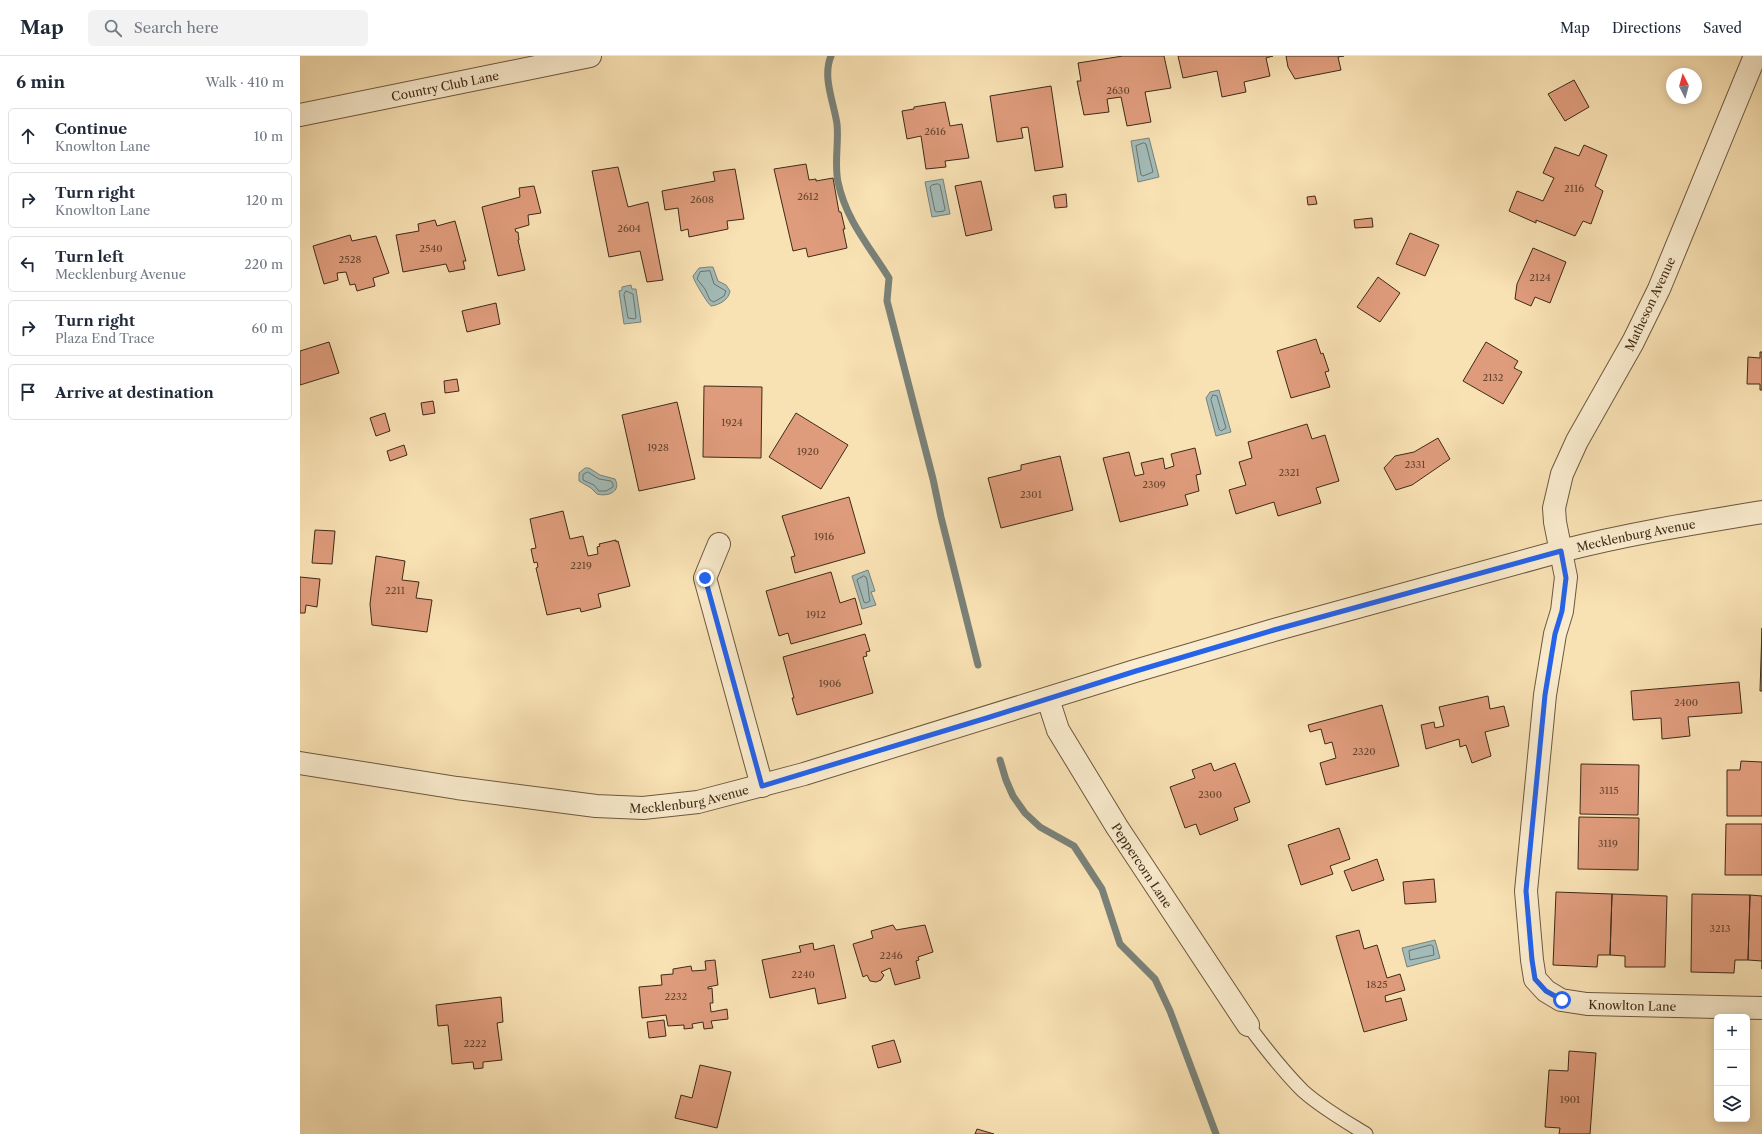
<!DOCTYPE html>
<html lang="en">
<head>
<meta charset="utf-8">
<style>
	:root { --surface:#fff; --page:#f2f2f3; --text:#1f2937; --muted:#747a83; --line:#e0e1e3 }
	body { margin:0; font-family:"Libre Caslon Text",serif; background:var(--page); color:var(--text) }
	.controls { position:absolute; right:12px; bottom:12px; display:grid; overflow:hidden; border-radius:6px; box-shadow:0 2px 10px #0003 }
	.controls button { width:36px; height:36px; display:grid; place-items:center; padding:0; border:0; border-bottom:1px solid var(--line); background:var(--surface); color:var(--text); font:20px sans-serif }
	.compass { position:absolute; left:1366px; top:12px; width:36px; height:36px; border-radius:50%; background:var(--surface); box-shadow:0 2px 10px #0003; rotate:354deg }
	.stop { position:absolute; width:12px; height:12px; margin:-9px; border:3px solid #2563eb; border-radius:50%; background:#fff }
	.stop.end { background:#2563eb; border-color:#fff; box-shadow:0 1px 4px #0008 }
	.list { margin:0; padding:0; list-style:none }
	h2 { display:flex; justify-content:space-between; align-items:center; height:52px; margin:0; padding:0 16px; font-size:17px }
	h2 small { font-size:13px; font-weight:400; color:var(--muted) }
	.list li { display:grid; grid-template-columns:26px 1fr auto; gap:12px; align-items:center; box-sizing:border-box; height:56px; margin:0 8px 8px; padding:0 8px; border:1px solid var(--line); border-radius:6px }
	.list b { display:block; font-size:15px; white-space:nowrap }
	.list p { margin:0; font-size:13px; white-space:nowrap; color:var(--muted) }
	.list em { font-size:13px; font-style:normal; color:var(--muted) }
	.icon { flex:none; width:22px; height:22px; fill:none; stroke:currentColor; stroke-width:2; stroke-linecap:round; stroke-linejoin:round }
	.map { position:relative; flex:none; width:1462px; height:1078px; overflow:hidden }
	header { display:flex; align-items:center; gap:24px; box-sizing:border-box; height:56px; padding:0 20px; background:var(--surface); border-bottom:1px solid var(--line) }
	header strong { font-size:19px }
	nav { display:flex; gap:22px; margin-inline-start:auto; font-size:14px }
	.search { width:280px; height:36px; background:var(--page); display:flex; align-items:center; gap:10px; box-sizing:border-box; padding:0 14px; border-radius:6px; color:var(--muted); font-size:15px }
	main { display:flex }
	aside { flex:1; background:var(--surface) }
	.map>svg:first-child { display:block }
</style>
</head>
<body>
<header>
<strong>Map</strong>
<div class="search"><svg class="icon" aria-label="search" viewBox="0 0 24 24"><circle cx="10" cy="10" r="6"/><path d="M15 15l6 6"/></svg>Search here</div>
<nav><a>Map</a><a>Directions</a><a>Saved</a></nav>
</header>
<main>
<aside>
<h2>6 min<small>Walk · 410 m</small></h2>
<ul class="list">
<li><svg class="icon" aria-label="ahead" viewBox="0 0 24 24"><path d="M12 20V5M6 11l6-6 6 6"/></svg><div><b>Continue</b><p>Knowlton Lane</p></div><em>10 m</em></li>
<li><svg class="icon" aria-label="right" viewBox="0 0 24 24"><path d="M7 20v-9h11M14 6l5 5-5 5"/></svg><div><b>Turn right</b><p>Knowlton Lane</p></div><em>120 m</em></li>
<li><svg class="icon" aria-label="left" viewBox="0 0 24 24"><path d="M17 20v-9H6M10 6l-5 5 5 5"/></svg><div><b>Turn left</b><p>Mecklenburg Avenue</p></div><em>220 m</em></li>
<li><svg class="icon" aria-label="right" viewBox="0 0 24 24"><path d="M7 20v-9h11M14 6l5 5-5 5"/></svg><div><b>Turn right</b><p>Plaza End Trace</p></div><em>60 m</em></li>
<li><svg class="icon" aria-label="arrive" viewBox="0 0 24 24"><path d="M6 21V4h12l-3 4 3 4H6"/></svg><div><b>Arrive at destination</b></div></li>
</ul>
</aside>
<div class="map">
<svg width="1462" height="1078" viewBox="0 0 1462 1078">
	<rect width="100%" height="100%" fill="#f8e1b3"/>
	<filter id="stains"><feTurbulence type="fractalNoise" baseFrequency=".005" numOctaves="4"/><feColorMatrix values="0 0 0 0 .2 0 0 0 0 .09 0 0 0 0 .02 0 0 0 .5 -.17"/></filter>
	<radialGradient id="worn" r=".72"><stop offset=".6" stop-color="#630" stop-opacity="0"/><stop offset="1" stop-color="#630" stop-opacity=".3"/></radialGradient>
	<path fill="#a2bbb8" stroke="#7a8178" d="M849,82L859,121L838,126L831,85Z
		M643,123L650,158L632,161L625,126Z
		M409,211H413L418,225L426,229L430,235C429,243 420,249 411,250C408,248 393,224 393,220L399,212Z
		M331,229L332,233H336L341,266L324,268L319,235L322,234V231Z
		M919,334L931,376L916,380L906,342L910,336Z
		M285,412H289L300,419L315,423C322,436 307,441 297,438L291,432L279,425V417Z
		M568,514L575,535L571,536L576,549L562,553L552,520Z
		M1135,884L1140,902L1107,911L1102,892Z"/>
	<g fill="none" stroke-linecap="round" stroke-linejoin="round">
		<path stroke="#707268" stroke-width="1" d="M844,87L846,88L853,116L843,120L841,119L836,90Z
			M638,128L640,129L645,153L644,155L637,156L635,155L630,131L632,129Z
			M410,215L414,228L426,235L424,240L414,246L410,244L405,233L397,223L400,216Z
			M326,235L333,238L336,261L335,263L328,262L324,239Z
			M913,339L917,340L926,372L921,375L919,373L911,344Z
			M288,416L299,423L311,425L313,428V431L306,435H299L294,429L283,424V419Z
			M564,520L566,521C569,531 568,536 570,545L566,547L564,546L557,524Z
			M1131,889L1133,890L1134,899L1110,904L1109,895Z"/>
		<path stroke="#7a8178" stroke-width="7" d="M531,0C522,21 534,47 537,68C539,87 534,107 538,126C546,164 569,190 589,222L587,245L633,423L641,461L678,609
			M700,704L706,724L713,740L725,757L740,771L774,790L802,833L820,888L855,923L870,955L916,1078"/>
	</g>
	<path fill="#df9c7c" stroke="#3f2a17" d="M823,0H864L871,32L845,36L851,66L827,70L821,41L807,43L809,56L784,59L777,25H781L778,7Z
		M878,0H973L966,2L970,20L944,26L946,36L922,41L917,15L883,22Z
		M986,0H1044L1038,1L1041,14L995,23L988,11Z
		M1274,24L1289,51L1265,65L1248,38Z
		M751,30L763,111L735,115L728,71L721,72L723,82L697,86L690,40Z
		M645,46L650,70L662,68L669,102L645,105L646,111L626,113L621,80L607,83L602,55L614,53V51Z
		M1284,89L1307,99L1295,130L1303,135L1291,168L1283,165L1275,180L1236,164V167L1209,155L1217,135L1243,145L1254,122L1243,117L1255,91L1279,100Z
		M506,108L509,124L516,123V125L533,122L539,156H541L545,173H543L547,192L508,201L506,192L493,195L474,113Z
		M318,111L328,151L348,146L363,224L347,226L340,195L309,201L292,115Z
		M435,113L444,163L427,165L428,173L389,181L388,173L381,175L378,152L365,154L362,135L415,125L413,116Z
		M681,125L692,174L666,180L655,130Z
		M234,130L241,157L228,159L229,169L215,173L216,176H218L219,184H218L225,214L198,220L182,151L220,141L219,132Z
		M766,138L767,151L755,152L753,140Z
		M1015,140L1017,148L1008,149L1007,141Z
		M1072,162L1073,171L1055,172L1054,164Z
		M135,164L137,170L155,165L166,205H163L165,213L149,216L146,208L103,216L96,179L119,175L118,168Z
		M1110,177L1139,189L1125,220L1096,208Z
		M50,179L52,185L76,180L89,217L73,222L75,230L57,235L55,228L50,229L46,216L37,217L38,224L24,228L13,190Z
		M1233,192L1266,206L1250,247L1235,241L1231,250L1215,243L1217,228Z
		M1078,221L1100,237L1080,266L1057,251Z
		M196,247L200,268L167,276L162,255Z
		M1016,283L1021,298L1023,297L1029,315L1025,316L1030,331L991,342L977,295Z
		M29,286L39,317L0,329V295Z
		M1186,286L1218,305L1214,312L1222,316L1203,348L1163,325Z
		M1460,296H1462V334H1460V328H1447L1448,301L1460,302Z
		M157,323L159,335L145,337L144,325Z
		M404,330L462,331L461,402L403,401Z
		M133,345L135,357L123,359L121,347Z
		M377,346L395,423L339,435L322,359Z
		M85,357L90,375L76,380L70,362Z
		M496,357L548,389L521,433L469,401Z
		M1007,368L1012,383L1025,379L1039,425L1016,432L1021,447L978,460L974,446L936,458L929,434L946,429L939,406L952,402L948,386Z
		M1138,382L1150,403L1112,429L1096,434L1084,412L1095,400L1114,396Z
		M104,389L107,399L90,405L87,395Z
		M895,392L901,418L896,419L899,435L885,439L888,449L820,466L803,402L829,396L835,420L844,418L841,407L863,402L865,413L874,410L871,398Z
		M760,400L773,454L701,472L688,422L721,414V409Z
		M549,441L565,497L495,517L491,501L495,500L482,460Z
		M263,455L270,483L283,480L288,500L298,498L297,491L300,490L299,488L316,484V486L318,485L330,530L298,538L301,551L281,556L280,552L247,559L236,512L238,511L237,506L234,507L231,493L236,492L230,463Z
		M15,474L35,475L32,508L12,507Z
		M76,500L105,505L102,524L119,526L116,542L132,544L127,576L72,569L70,548Z
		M531,516L540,547L555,542L562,568L491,588L488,577L479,580L466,535Z
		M0,521L20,523L17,551L6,549L5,557H0Z
		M1462,572V635H1460Z
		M565,578L570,595L566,596L567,600L563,601L573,637L497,659L492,642H494L483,601Z
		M1439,626L1442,657L1388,661L1390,680L1362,683L1361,662L1333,664L1331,635Z
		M1188,640L1190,653L1204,650L1209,670L1185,676L1191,700L1172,707L1166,689L1160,691L1159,683L1126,693L1121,669L1134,666L1135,672L1144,670L1139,651Z
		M1082,649L1099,710L1026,729L1020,707L1036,702L1032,686L1025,688L1021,673L1010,676L1008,669Z
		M1441,705L1462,706V760H1427V714H1440Z
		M911,707L914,715L935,707L950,746L934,752L938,764L900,779L896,768L885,772L870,731L895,722L892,714Z
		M1281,708L1339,709L1338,759L1280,758Z
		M1279,761L1339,762L1338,814L1278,813Z
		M1426,768H1462V819H1425Z
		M1039,772L1050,803L1030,810L1033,818L1001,829L988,789Z
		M1077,803L1084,824L1052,835L1044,815Z
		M1134,823L1136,846L1105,848L1103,826Z
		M1256,836L1312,838L1310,899H1298L1297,911L1253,909Z
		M1312,838L1367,840L1365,911H1325V900L1310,899Z
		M1392,838L1450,839L1448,904H1435L1434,917L1391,916Z
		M1450,839L1462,840V913V905L1448,904Z
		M593,869L596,874L625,869L633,896L618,901L619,904L616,905L620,922L595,929L590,912L581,916L584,919L581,924L576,926L570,925L567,919L563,921L553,888L573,882L571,875Z
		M1059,874L1064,893L1077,889L1087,922L1100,918L1105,934L1085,940L1086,946L1101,942L1107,964L1064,976L1036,880Z
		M513,887L514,894L534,889L546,942L518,948L515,932L470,942L462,904L501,896L499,890Z
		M415,904L418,929L408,931V933L412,932L413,947H410L411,956L427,953L428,963L411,965L413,972L404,973L403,966L392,968L393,972L384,973V969L368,970L366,959L342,962L339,931L362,929L361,919L373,918V913L391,910L392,915L406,914L405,905Z
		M201,941L203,966L197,967L202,1004L183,1006V1012L174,1013L173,1006L152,1008L148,969L138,970L136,949Z
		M364,964L366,980L349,982L347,966Z
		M594,984L601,1006L578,1012L572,990Z
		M1269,995L1296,997L1290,1078H1259L1260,1072L1245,1071L1249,1014L1268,1015Z
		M400,1009L431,1016L417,1072L375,1062L381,1039L392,1042Z
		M677,1073L694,1078H675Z"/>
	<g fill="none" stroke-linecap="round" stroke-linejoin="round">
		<defs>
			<path id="service" d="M948,969C965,992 983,1015 1003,1035C1022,1052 1045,1065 1066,1078"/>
			<g id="minor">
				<path id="s1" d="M1455,0L1359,233L1333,286L1277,385L1262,418L1254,452L1255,466L1266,521L1262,555L1255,578L1245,639L1226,835L1232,904L1235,923L1246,935L1261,944L1287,948L1462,952"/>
				<path id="s2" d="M0,59L290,0"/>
				<path d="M419,488L405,522L462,730"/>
				<path id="s3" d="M748,643L758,674L817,771L948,969"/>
				<path id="s4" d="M0,707L157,732L296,750L343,752L398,746L504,718L835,615L974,574L1261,495C1327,478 1395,467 1462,456"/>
			</g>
		</defs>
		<use href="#service" stroke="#6d583e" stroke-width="15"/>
		<use href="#minor" stroke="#6d583e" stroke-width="24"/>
		<use href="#service" stroke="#faecce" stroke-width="13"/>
		<use href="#minor" stroke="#faecce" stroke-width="22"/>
	</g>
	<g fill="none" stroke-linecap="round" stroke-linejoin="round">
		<path stroke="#2563eb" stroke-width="5" d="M405,522L462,730L690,661L836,615L974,574L1261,495L1266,522L1262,555L1255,578L1245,639L1226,835L1232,904L1235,923L1246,935L1262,944"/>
	</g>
	<g text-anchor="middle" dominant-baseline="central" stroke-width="3" stroke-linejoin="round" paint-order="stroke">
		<g font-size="10" fill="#674630">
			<text x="818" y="34">2630</text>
			<text x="635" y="75">2616</text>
			<text x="1274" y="132">2116</text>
			<text x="508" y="140">2612</text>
			<text x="402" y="143">2608</text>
			<text x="329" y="172">2604</text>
			<text x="131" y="192">2540</text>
			<text x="50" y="203">2528</text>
			<text x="1240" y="221">2124</text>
			<text x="1193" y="321">2132</text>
			<text x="432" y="366">1924</text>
			<text x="358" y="391">1928</text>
			<text x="508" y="395">1920</text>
			<text x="1115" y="408">2331</text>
			<text x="989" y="416">2321</text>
			<text x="854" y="428">2309</text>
			<text x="731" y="438">2301</text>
			<text x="524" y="480">1916</text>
			<text x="281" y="509">2219</text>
			<text x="95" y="534">2211</text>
			<text x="516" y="558">1912</text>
			<text x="530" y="627">1906</text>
			<text x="1386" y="646">2400</text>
			<text x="1064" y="695">2320</text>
			<text x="1309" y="734">3115</text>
			<text x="910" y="738">2300</text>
			<text x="1308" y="787">3119</text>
			<text x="1420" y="872">3213</text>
			<text x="591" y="899">2246</text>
			<text x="503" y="918">2240</text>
			<text x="1077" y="928">1825</text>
			<text x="376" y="940">2232</text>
			<text x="175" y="987">2222</text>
			<text x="1270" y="1043">1901</text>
		</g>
		<g font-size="12" fill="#3f2a17" stroke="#faecce">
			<text stroke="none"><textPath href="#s2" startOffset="148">Country Club Lane</textPath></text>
			<text transform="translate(1350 248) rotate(-65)">Matheson Avenue</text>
			<text stroke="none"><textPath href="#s4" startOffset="1377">Mecklenburg Avenue</textPath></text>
			<text stroke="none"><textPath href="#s4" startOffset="393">Mecklenburg Avenue</textPath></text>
			<text stroke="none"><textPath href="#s3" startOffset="192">Peppercorn Lane</textPath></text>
			<text stroke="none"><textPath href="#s1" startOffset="1077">Knowlton Lane</textPath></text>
		</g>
	</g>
	<rect width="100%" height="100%" filter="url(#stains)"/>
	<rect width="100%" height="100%" fill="url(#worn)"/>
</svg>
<div class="controls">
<button>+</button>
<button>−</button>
<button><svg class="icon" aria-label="layers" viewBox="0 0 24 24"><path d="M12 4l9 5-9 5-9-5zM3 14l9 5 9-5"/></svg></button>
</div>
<svg class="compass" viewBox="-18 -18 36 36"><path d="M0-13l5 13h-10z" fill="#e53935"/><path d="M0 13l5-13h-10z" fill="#747a83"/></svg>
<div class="stop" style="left:1262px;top:944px"></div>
<div class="stop end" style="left:405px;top:522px"></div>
</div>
</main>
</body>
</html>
